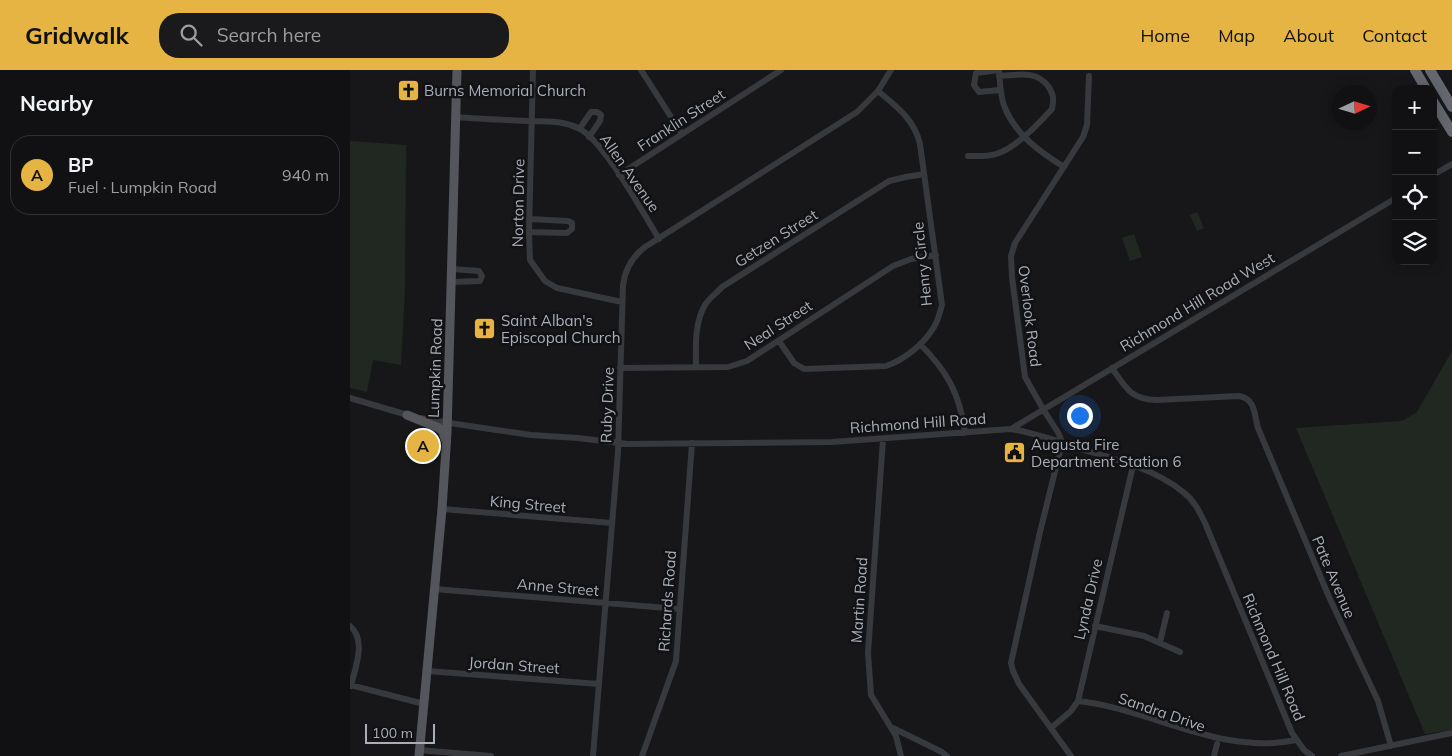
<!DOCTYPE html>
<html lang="en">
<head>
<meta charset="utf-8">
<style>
	:root { --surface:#111113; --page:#1a1a1c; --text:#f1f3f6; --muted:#9c9da0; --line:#303133; --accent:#e5b443 }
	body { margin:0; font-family:Mulish,sans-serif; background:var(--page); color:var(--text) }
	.controls { position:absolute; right:15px; top:15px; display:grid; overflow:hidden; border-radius:10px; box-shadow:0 2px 12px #0003 }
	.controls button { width:45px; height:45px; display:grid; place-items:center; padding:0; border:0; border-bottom:1px solid var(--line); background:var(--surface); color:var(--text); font:25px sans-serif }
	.compass { position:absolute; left:982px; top:15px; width:45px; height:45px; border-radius:50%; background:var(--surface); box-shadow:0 2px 12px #0003; rotate:86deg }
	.scale { position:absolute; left:15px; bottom:12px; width:70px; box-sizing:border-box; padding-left:5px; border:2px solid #aaaeb8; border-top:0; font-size:14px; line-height:18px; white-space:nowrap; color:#aaaeb8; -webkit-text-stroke:4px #121214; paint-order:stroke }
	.you { position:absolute; left:729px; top:345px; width:18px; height:18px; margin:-12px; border:4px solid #fff; border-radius:50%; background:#1a73e8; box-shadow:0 0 0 8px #1a73e833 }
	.badge { display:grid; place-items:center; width:32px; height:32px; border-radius:50%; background:var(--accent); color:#111; font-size:16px; font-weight:700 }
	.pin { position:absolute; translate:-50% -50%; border:2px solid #fff; box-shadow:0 1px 5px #0006 }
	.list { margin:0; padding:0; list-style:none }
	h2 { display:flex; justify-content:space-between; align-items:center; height:65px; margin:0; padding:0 20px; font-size:21px }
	h2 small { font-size:16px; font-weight:400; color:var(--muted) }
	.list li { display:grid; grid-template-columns:32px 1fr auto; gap:15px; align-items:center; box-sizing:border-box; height:80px; margin:0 10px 10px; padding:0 10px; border:1px solid var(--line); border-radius:20px }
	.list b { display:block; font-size:19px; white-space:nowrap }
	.list p { margin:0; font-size:16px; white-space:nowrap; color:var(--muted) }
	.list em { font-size:16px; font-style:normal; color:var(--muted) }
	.icon { flex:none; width:28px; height:28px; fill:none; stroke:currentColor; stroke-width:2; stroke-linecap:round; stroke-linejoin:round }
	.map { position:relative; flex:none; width:1102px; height:686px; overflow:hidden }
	header { display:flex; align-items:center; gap:30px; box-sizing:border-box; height:70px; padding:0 25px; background:var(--accent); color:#111 }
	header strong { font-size:24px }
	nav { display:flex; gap:28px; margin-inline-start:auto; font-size:18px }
	.search { width:350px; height:45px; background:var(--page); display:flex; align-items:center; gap:12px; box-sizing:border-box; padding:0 18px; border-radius:20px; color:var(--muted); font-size:19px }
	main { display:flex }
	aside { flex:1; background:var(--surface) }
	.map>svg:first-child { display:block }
</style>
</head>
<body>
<header>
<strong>Gridwalk</strong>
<div class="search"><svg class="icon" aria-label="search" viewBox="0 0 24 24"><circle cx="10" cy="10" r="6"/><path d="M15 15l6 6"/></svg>Search here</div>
<nav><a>Home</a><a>Map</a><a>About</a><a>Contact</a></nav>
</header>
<main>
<aside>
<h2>Nearby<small></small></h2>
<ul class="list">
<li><span class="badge">A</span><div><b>BP</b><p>Fuel · Lumpkin Road</p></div><em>940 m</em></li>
</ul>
</aside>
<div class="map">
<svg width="1102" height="686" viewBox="0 0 1102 686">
	<rect width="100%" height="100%" fill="#171719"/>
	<path fill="#212822" d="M0,71L56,75L55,219L51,295L23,290L17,322L0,318Z
		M847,142L854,158L847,161L840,145Z
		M784,164L792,187L780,191L772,168Z
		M1102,281V660L1075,664L946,358L1052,351L1067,342Z"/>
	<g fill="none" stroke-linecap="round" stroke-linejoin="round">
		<path stroke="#38393d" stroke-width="6" d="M183,0L179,162L180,190L195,211L207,218L272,232
			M291,0L332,64
			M649,0C650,12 650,27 655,38C666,65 690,82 714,97
			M649,0L626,3L624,15L629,22L650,20
			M106,47C130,49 155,50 179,51C196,52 212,50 228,58C253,69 293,143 309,169
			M230,58L241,42H247L251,45L250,51L239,67
			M618,86C627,86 637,87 646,84C666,78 688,54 702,39C704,29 704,25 698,16C686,0 668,5 649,6
			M269,105L431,0
			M1083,105L1102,94
			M179,162L217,163L222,159V153L218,151L179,149
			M102,212L130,211L132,206L129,201L102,199
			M429,271L444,293L454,299L536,296C554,290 574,274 584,257C588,251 590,242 592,235L570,74C564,49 547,37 528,21
			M570,274C597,301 610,324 615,363
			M270,298L378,297L397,291L543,196L561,189L586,185
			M346,298C346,277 344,254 355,235C359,228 367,223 372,217L539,111L556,107L574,104
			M762,298C775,317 781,330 807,330L889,326C906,329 904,345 908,358L979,527L1028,631L1041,676
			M0,328L61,346
			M71,348L106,354L181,365L228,368L278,374L482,372L661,359C685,363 708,371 731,379C765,389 805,399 833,422C844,430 849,441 855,453L942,663L954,680L962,686
			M661,359L1046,128
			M533,369L518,583L521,625L546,666L551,686
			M92,439L262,453
			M84,519L329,539
			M0,556C17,570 5,598 1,616
			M745,556L794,566L830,582
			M810,572L817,543
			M77,601L249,614
			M0,615L74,634
			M728,631C801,639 871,686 946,670
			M543,658L592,682L597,686
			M701,658L721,641L728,631L783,396
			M69,680L141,686
			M243,686L268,382L273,215C275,199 282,187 295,177L507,42L528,21L541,0
			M292,686L326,591L342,373
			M721,686L669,614L663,601L661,593L690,462L712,373L709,364L693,339L675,307L662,207L661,186L665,173L733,67L737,55L739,6
			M864,686L867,674
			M991,686L1102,663"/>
		<path stroke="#54565c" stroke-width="9" d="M57,345L89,358L93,362L95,369
			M69,686L92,439L97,363L107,0"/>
		<path stroke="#65676e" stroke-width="10" d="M1065,0L1076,19
			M1080,0L1102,37
			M1083,31L1102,62"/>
	</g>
	<defs>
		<symbol id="church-square" viewBox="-11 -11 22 22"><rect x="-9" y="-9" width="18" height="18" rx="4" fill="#e5b443" stroke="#121214"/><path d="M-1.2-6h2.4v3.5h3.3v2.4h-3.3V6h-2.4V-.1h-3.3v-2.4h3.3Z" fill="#111"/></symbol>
		<symbol id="civic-square" viewBox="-11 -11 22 22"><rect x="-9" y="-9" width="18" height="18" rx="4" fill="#e5b443" stroke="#121214"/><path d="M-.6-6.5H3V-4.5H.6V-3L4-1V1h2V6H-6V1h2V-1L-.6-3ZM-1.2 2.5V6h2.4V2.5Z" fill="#111"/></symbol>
	</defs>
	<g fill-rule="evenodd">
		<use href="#church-square" x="46" y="8" width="25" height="25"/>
		<use href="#church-square" x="122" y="246" width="25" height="25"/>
		<use href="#civic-square" x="652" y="370" width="25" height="25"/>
	</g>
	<g text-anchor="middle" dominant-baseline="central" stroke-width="5" stroke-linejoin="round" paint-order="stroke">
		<g font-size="15" fill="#aaaeb8" stroke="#121214" text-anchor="start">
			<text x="74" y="20">Burns Memorial Church</text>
			<text x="151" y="250">Saint Alban's<tspan x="151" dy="17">Episcopal Church</tspan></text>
			<text x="681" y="374">Augusta Fire<tspan x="681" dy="17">Department Station 6</tspan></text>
		</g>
		<g font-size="15" fill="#aaaeb8" stroke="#121214">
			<text transform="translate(331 50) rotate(-33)">Franklin Street</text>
			<text transform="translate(280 103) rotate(55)">Allen Avenue</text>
			<text transform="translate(168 133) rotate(-89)">Norton Drive</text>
			<text transform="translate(426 168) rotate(-32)">Getzen Street</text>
			<text transform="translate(572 194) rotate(-96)">Henry Circle</text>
			<text transform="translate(847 232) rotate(-31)">Richmond Hill Road West</text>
			<text transform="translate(680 246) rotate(83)">Overlook Road</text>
			<text transform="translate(428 255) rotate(-33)">Neal Street</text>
			<text transform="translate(85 298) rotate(-88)">Lumpkin Road</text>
			<text transform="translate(257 335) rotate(-88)">Ruby Drive</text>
			<text transform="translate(568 353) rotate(-4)">Richmond Hill Road</text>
			<text transform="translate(178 434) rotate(5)">King Street</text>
			<text transform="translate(984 507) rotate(67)">Pate Avenue</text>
			<text transform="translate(208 517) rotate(5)">Anne Street</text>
			<text transform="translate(738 529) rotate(-77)">Lynda Drive</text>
			<text transform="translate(509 530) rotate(-86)">Martin Road</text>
			<text transform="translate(317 531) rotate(-86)">Richards Road</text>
			<text transform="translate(924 587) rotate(67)">Richmond Hill Road</text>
			<text transform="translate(164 595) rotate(4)">Jordan Street</text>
			<text transform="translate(812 642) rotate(19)">Sandra Drive</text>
		</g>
	</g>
</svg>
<div class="controls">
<button>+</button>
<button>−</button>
<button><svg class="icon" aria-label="locate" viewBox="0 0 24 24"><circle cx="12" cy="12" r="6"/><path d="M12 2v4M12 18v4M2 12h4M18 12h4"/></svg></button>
<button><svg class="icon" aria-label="layers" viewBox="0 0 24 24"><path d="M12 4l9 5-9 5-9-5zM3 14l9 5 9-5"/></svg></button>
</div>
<svg class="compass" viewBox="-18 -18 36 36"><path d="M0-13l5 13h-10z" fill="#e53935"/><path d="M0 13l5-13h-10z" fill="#9c9da0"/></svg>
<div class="scale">100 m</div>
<div class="you"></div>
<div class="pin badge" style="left:73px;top:376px">A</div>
</div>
</main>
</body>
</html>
